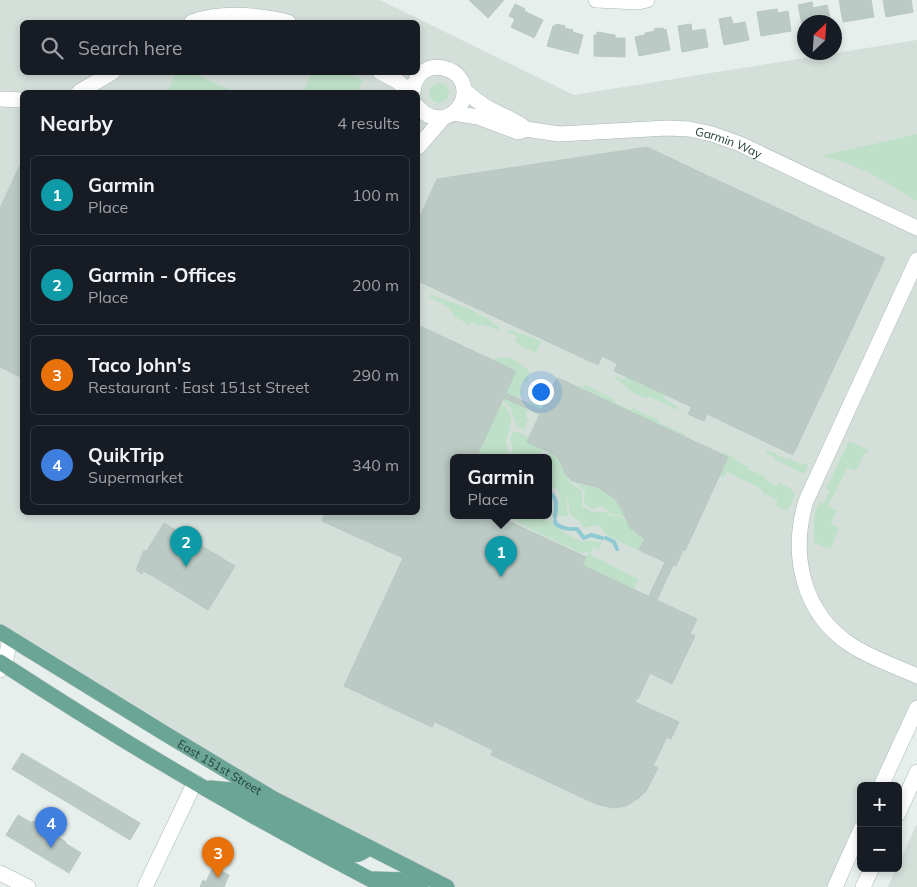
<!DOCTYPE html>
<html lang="en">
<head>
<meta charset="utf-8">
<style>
	:root { --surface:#171b24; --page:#242831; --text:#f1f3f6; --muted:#9ea1a6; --line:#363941; --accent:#f4845f }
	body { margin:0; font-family:Mulish,sans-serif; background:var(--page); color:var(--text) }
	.controls { position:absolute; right:15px; bottom:15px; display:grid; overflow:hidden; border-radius:8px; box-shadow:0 2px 8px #0003 }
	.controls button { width:45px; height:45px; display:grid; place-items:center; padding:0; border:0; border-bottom:1px solid var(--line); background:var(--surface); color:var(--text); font:25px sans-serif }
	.compass { position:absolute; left:797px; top:15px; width:45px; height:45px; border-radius:50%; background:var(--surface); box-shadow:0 2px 8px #0003; rotate:25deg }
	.you { position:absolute; left:540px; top:391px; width:18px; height:18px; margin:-12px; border:4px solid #fff; border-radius:50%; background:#1a73e8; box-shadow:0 0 0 8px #1a73e833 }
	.badge { display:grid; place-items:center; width:32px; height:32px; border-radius:50%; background:var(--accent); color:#fff; font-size:16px; font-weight:700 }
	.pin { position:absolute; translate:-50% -41px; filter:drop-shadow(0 1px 2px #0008) }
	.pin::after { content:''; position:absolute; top:26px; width:18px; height:15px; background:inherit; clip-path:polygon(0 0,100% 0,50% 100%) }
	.popup { position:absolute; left:450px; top:454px; width:102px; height:65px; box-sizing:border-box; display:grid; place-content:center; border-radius:8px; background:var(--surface); filter:drop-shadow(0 1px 4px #0005); font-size:16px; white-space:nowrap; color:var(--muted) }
	.popup b { font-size:19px; color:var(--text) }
	.popup::after { content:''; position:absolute; left:50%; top:100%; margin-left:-10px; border:10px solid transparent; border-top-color:var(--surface) }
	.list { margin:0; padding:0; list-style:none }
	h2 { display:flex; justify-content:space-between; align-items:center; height:65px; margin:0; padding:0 20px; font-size:21px }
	h2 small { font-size:16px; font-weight:400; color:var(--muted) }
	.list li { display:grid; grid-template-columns:32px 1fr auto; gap:15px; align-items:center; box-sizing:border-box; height:80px; margin:0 10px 10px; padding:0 10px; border:1px solid var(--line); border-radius:8px }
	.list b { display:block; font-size:19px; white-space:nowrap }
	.list p { margin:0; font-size:16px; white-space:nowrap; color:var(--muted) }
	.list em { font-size:16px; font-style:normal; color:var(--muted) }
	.icon { flex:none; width:28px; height:28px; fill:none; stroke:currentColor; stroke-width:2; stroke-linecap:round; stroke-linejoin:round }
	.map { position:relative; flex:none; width:917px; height:887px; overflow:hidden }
	.search { position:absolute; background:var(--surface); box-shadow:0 2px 8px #0003; left:20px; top:20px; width:400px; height:55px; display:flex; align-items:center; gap:12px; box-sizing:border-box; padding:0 18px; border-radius:8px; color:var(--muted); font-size:19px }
	.panel { position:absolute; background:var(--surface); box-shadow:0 2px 8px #0003; left:20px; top:90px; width:400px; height:425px; border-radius:8px }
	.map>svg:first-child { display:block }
</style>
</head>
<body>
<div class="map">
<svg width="917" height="887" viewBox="0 0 917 887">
	<rect width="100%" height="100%" fill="#e6efeb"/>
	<path fill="#d4dfda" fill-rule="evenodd" d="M0,0H380L574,95L917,40V708L881,786H861V829L835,887H447L392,860L0,632ZM22,22H418V72H22ZM22,92H418V512H22ZM454,458H548V516H454Z
		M917,824V887H888L896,868H898V864Z"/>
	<path fill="#bfe0c8" d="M177,72L192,73L235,92H167Z
		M312,73H346L363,80L357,92H303Z
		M429 93a10 10 0 1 1 20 0a10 10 0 1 1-20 0Z
		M917,134V201L870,173L843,162L821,156Z
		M430,294L475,311V312L492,321V323L500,327L499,330L481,324L479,326L471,322L469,325L452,315L453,312L449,310L450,308L429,297Z
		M509,329L541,341L536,353L518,345L519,343L515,341L517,336L508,332Z
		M497,356L501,359L502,357L505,358L506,356L521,363L520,365L528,369L527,371L530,372L526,383L523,382L520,389L523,391L519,399L506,393L516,371L494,361Z
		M616,376L624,380L626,376L665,395L664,398L679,408L678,410L652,398L648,397L647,399L635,394L626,388L627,387L619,383L620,381L615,379Z
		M585,384L615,400L614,402L631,410L632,408L659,420L658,422L686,435L685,437L579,387L580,386L583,387Z
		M547,385L552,388L542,410L530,404L535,387L544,391Z
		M504,398L528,409L525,417L528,419L524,430L517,426L510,407L503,400Z
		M501,403L506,408L511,417V424L506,441L510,458H476Z
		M514,432H518L529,437L527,442L543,449C539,458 532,459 523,458L521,454H513L510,437Z
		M849,441L869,450L866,454H864L856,471L847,468L828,506L837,511L831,524L839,528L831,549L814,543V515L820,502L824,503L830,491L826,489Z
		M767,450L789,460L790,459L803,465L804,463L808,465L804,474L774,459L775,457L766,453Z
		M551,452L559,459L571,484L582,491V506L593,512H606L610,516H620L626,520L632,531L645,539L639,551L606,535L602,529L596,525L584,528L579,520L571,516L567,497L566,495L568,516L559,517C557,506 562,502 558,489L552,486L549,487L548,458H542Z
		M723,452L737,459L736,461L749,467L748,469L766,477L765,480L777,486L779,483L792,489L791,492L795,494L788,511L776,505L778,500L763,493L760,488L727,472L724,477L719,476L728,457L724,455Z
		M575,483C601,490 613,489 625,517L618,514L612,515L602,506L592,509L584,503L585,491Z
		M510,516H536L545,521H552C554,527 576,540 582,541C590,542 595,540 602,543L599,550L593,547L590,553L585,551L583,554L522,525Z
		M587,553L638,579L634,589L582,565Z"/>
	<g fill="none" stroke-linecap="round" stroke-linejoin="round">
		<path stroke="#8ec9d4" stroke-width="4" d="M548,492C559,498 556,506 555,517
			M555,521L556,524C563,529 569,529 577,529L584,538L591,535L602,538
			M606,538L614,542L617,549"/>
	</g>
	<path fill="#bbcac4" stroke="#b8c9c2" d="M469,0H504L488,18Z
		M839,0H871L874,17L843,22Z
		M883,0H911L913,12L886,17Z
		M812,2L813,8L827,5L831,22H804V29H803L798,5Z
		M515,4L525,9L524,11L543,20L534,38L511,27L515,19L509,16Z
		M777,9L778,13L788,11L791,31L761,36L757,12Z
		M731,17L733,24L745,22L749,40L724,45L719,19Z
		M556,24L565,26L564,28L573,30L572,32L583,35L578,54L547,46L553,26H556Z
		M691,24L692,31L705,29L708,47L682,52L678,26Z
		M663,28L664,30L666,29L670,50L639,56L635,37L645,35V33L655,31L654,29Z
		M597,32L615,35V38H625V57L594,56V35H597Z
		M647,147L706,175L618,364L602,356L598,365L418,281V221L437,179Z
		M20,165L22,166V378L0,367V208Z
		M706,175L885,258L793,455L707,414L704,421L688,414L692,407L614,371Z
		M418,325L516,371L476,458H454V516H503L502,518L586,557L582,565L697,619L690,634L695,636L672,684L650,673L638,699H636L635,702L679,722L671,739L667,737L653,766L658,768L646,791L639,798L626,806L613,808L596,804L491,755L493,750L435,722L432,727L344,686L403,558L322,521L326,512H418Z
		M558,378L728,457L685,551L683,550L676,566L673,565L657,600L649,596L665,562L639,550L645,539L630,528L621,508L615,499L599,488L572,481L566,475L559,459L554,454L527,442L555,381Z
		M506,393L542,410L539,414L504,398Z
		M164,523L235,566L208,610L153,576L143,571L142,574L136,570L144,550L146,552Z
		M22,753L140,823L130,840L12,769Z
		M18,815L32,823L33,821L66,842L65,843L81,853L69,873L6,835Z
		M213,867L229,875L224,887H200L203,880L206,882Z"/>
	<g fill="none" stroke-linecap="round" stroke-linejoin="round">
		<defs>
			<g id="minor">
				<path d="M596,0L638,2L647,0"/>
				<path d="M192,22C222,11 258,15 288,22"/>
				<path d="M380,72L397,81L411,92"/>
				<path d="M464,90C472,97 480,104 490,109C502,116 516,120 526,129"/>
				<path d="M79,92L113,72"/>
				<path d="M413,92C416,51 476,66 462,102C459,109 452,115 445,117C434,120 425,115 418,107"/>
				<path d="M0,99L22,100"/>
				<path id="s1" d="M453,113L478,117L518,132L526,129L559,134L667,128L689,129L712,134L740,144L917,228"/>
				<path d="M418,147L443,118"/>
				<path d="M917,260L806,501C790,554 802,613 851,645C871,658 895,666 917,676"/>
				<path d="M0,670L5,664L10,638"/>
				<path d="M0,873L28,887"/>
				<path d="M145,887L195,782"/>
			</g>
			<path id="secondary" d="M881,786L917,708
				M898,814L917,772
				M835,887L861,829
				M863,887L872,868"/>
			<g id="primary">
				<path id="s2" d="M0,632L164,733L274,799L447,887"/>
				<path d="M0,662C124,743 253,819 385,887"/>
				<path d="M210,788L232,790L352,855L359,854L370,848"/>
				<path d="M374,879L408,880L421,887"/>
			</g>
		</defs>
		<use href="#minor" stroke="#a8b8b2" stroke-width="16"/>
		<use href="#secondary" stroke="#a4bbb3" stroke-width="16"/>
		<use href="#primary" stroke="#c2cac8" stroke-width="16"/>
		<use href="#minor" stroke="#fff" stroke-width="15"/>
		<use href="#secondary" stroke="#fff" stroke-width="15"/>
		<use href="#primary" stroke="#6aa596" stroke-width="15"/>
	</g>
	<g text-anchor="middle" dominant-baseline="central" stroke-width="4" stroke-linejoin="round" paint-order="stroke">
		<g font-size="12" fill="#24423a" stroke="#f7fbf9">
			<text stroke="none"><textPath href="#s1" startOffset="282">Garmin Way</textPath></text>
			<text stroke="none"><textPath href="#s2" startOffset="258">East 151st Street</textPath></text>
		</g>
	</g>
</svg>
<div class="controls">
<button>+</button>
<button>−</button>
</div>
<svg class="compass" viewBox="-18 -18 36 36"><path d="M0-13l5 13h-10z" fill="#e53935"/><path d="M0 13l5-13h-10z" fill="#9ea1a6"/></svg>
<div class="you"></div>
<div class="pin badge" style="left:501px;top:577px;background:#0f9aa8">1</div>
<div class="popup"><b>Garmin</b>Place</div>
<div class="pin badge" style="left:186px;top:567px;background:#0f9aa8">2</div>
<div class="pin badge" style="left:218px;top:878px;background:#e8710a">3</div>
<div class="pin badge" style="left:51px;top:848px;background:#3f7fe0">4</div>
<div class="search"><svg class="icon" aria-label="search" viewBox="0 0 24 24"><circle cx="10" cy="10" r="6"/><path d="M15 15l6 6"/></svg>Search here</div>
<section class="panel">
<h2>Nearby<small>4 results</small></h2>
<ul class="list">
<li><span class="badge" style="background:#0f9aa8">1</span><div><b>Garmin</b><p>Place</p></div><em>100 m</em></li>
<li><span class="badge" style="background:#0f9aa8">2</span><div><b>Garmin - Offices</b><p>Place</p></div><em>200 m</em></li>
<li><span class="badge" style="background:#e8710a">3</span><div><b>Taco John's</b><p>Restaurant · East 151st Street</p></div><em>290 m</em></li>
<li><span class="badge" style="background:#3f7fe0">4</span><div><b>QuikTrip</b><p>Supermarket</p></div><em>340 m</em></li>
</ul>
</section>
</div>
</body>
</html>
